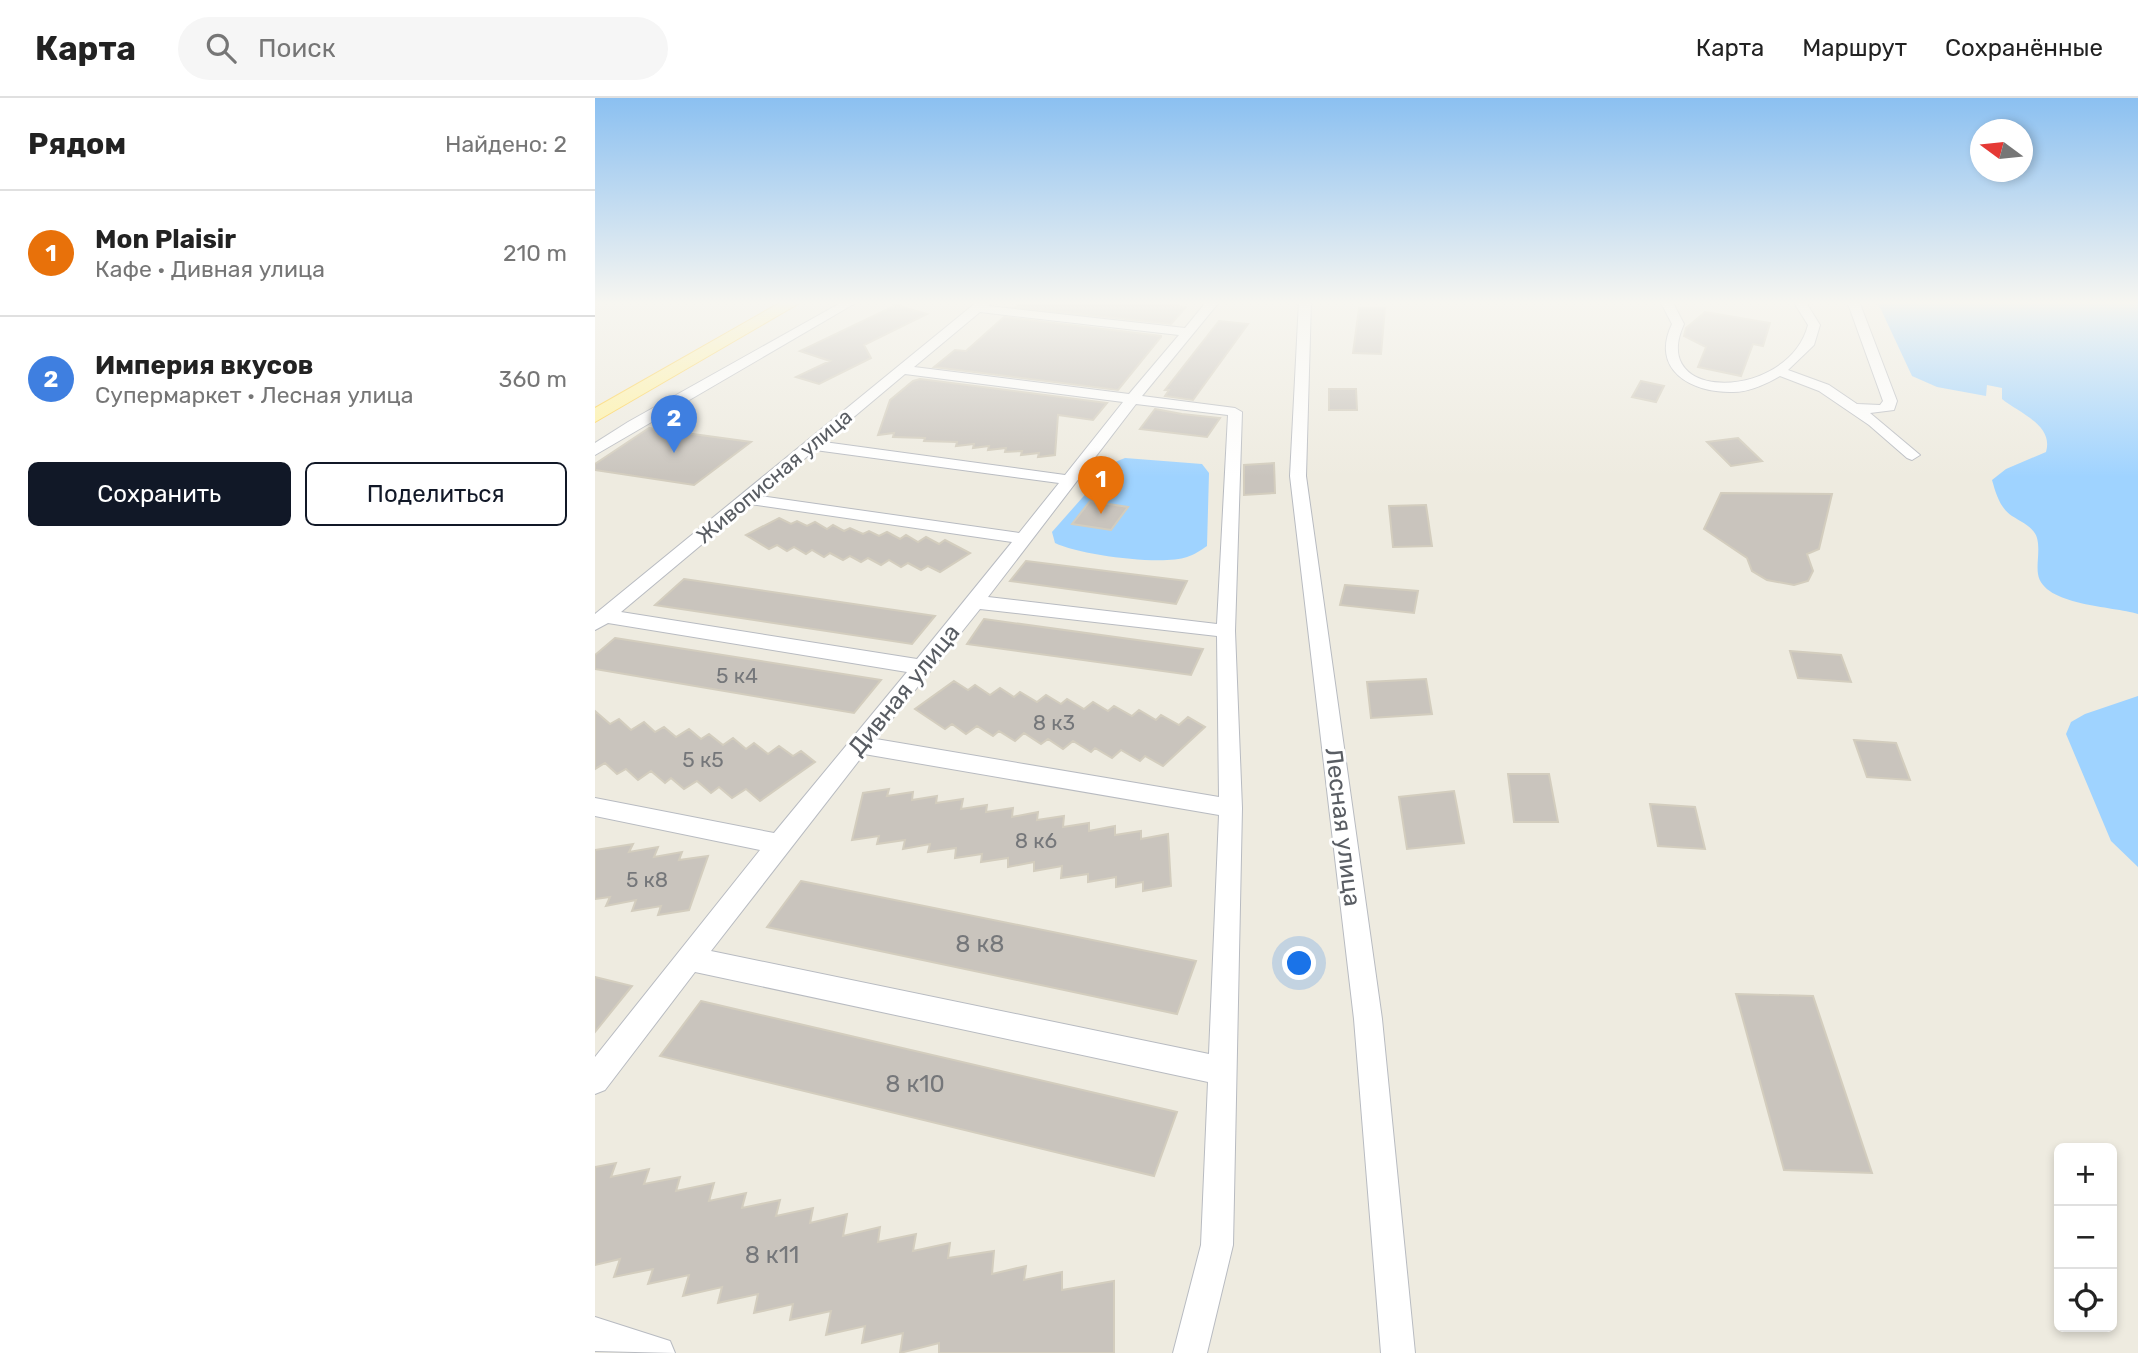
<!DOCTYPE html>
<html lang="ru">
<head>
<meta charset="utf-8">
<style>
	:root { --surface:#fff; --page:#f6f6f6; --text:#222; --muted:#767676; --line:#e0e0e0; --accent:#111827 }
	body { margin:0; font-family:Rubik,sans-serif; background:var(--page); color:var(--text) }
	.controls { position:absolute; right:21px; bottom:21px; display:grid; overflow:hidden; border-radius:10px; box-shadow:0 4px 10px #0003 }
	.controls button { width:63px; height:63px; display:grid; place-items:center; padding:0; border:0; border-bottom:2px solid var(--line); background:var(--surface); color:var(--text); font:35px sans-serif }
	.compass { position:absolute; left:1375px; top:21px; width:63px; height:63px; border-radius:50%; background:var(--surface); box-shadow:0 4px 10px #0003; rotate:285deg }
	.you { position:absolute; left:705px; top:866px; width:24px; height:24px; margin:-18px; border:5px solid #fff; border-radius:50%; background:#1a73e8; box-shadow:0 0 0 10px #1a73e833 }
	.badge { display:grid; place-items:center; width:46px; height:46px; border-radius:50%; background:var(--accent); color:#fff; font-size:23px; font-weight:700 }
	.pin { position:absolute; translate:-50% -58px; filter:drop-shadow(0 2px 4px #0008) }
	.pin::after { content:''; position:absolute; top:37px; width:24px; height:21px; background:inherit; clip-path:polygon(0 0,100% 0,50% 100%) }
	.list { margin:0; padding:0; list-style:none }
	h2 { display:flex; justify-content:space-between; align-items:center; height:91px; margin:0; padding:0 28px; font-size:30px }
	h2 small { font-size:23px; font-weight:400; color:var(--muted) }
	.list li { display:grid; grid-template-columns:46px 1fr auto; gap:21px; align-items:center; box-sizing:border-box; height:126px; padding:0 28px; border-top:2px solid var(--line) }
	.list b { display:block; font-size:26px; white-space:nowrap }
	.list p { margin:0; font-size:23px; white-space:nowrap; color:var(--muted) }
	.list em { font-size:23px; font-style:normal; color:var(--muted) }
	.actions { display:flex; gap:14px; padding:21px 28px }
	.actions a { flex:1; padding:16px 0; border:2px solid var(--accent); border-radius:10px; text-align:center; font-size:24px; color:var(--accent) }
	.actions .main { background:var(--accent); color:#fff }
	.icon { flex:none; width:38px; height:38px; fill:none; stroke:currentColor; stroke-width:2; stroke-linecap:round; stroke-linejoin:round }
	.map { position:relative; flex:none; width:1543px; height:1255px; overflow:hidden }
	header { display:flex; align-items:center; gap:42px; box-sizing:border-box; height:98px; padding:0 35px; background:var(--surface); border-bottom:2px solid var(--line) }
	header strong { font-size:33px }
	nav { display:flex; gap:38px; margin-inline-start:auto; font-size:24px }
	.search { width:490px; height:63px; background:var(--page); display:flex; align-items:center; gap:18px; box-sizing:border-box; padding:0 24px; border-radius:38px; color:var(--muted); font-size:26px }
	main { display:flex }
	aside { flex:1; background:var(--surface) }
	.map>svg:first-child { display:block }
</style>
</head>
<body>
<header>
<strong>Карта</strong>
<div class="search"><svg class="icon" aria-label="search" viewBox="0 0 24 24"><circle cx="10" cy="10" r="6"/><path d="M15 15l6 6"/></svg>Поиск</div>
<nav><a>Карта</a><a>Маршрут</a><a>Сохранённые</a></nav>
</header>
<main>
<aside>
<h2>Рядом<small>Найдено: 2</small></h2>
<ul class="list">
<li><span class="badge" style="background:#e8710a">1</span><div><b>Mon Plaisir</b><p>Кафе · Дивная улица</p></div><em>210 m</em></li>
<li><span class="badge" style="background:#3f7fe0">2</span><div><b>Империя вкусов</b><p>Супермаркет · Лесная улица</p></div><em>360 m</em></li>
</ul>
<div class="actions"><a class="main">Сохранить</a><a>Поделиться</a></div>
</aside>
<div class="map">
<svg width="1543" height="1255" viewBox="0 0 1543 1255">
	<rect width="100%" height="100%" fill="#eeebe0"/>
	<path fill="#9fd3ff" d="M1282,203H1543V516C1518,508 1448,508 1443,476C1441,464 1447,444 1439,434C1434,427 1425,423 1417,418C1405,410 1401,396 1397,382L1411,371L1451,354C1459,327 1424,315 1407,301V290L1392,287L1391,298L1342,289L1317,278Z
		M530,360L607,366L614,375L612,448C606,452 599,457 592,459C567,468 485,457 460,445L457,434L502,383L510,368Z
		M1543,598V769L1516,743L1471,636L1476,624L1490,616Z"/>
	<path fill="#c9c4bd" stroke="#d3cdbe" stroke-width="2" d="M427,203H541L591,209L576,226L421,209Z
		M301,207L332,216L269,247L276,260L224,286L201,279L235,263L205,253Z
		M764,210H790L786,256L758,255Z
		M1110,214L1175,225L1168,248L1158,246L1146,278L1103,269L1111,249L1089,238L1091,230Z
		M409,219L566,238V239L523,292L339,269L360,252L371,253Z
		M624,223L653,226L598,302L570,298L574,292H570Z
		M325,281L512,305L498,322L463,317L460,357L443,359L444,355L426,357L427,353L410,354L411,350L393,352L394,348L378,350L379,346L361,348L362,344L329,343L330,340L298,339L299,335L283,337L295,302L318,283Z
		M1046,283L1069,288L1061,304L1037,299Z
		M734,291H761L762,312H734Z
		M560,311L587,316L625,320L612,339L545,331Z
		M54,330L156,344L99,387L0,372V366Z
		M1143,340L1167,363L1136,368L1112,344Z
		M679,365L680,395L649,397V367Z
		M1126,395L1237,396L1224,451L1212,456L1218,473L1213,483L1199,487L1172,482L1157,473L1152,460L1109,431Z
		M495,403L533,409L516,432L477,426Z
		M831,407L837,448L798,449L794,408Z
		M184,420L196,426L202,423L212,428L220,424L232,431L238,427L249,433L255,430L268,436L274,433L284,438L292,434L305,441L311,437L323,444L331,439L344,446L350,442L375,455L345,474L333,468L326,472L313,465L306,469L294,462L286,467L273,460L266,464L255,458L248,462L235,455L229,459L217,452L211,456L199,449L192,453L182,447L174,451L151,437Z
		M431,463L592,483L581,506L415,483Z
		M89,481L340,518L317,546L60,507Z
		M750,487L823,493L819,515L745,507Z
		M389,521L608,551L596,577L372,546Z
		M20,540L286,582L259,615L0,571V557Z
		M1195,553L1246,557L1256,584L1203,580Z
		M831,581L837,616L776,620L772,584Z
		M359,583L373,592L380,587L395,597L405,590L419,599L425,594L442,604L451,597L466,606L472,601L489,611L498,604L513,613L519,608L537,618L544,612L561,622L566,617L584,627L593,619L610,629L568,668L550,658L545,663L526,652L517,660L500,650L496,654L478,643L468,651L453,641L446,646L429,635L420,643L404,633L398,638L382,628L371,636L357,626L350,631L320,611Z
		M0,613L15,626L24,621L36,632L49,624L60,634L69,629L81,639L94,631L106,641L114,636L128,647L138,640L151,651L159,645L173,656L184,648L198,658L206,653L220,664L165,703L151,691L137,700L124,689L116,695L102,683L89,691L76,680L70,685L56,673L43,682L31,671L22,676L10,665L0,671Z
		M1259,642L1301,645L1315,682L1272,679Z
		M913,676H954L963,724H919Z
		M294,691L292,698L318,694L317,702L342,698L341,705L368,701L366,711L392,707L391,714L418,710L417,719L443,714L442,722L469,718L468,729L494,725V733L520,728V737L546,733V741L573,736L576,788L548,793V784L521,789V779L493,784V776L466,780L467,768L439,773V764L413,769V760L386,764L387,756L360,760L361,750L333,754L335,746L308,751L310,742L282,746L284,738L257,742L268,695Z
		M859,693L869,745L812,751L804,699Z
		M1055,706L1100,709L1110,751L1063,748Z
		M38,746L34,754L63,749L59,759L87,754L84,762L113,758L94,812L63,817L66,808L37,813L41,802L11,808L15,799L0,801V752Z
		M206,783L601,863L582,916L172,829Z
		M0,879L37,888L0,934Z
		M1141,896L1218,898L1277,1075L1189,1072Z
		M106,903L582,1014L559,1078L65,958Z
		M21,1065L16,1079L54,1071L49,1086L85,1079L81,1093L119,1085L114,1103L151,1095L147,1110L185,1102L181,1118L218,1110L215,1125L252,1116L248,1138L285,1129L283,1144L321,1136L318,1153L355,1145L353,1160L399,1153L397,1176L431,1168L429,1182L467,1174V1192L519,1183V1255H344V1245L305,1255L308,1235L267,1245L270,1228L231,1237L236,1213L195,1222L198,1206L159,1215L163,1196L123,1205L127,1189L88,1198L94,1177L53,1186L58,1171L19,1179L25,1161L0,1167V1069Z"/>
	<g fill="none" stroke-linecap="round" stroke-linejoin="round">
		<defs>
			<path id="minor" d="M249,203H264L0,357V345L33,324Z
				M383,203H397L393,208L590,230L612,203H625L547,298L640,310L647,314L640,533L647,710L638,1147L612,1255H578L606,1147L613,984L100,874L10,992L0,996V959L165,752L0,718V700L179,735L312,574L13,525L0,532V516ZM385,214L584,237L534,296L319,269ZM310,276L528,304L470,377L229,344ZM541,306L633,317L622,526L393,499ZM220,352L464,385L424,435L165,398ZM155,406L417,444L322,561L26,514ZM385,511L622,538L624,699L281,641ZM269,656L624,717L614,956L116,853Z
				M704,203H716L711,378L787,921L820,1255H786L759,921L695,378Z
				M1065,203H1077L1089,226C1052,306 1194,302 1213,227L1198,203H1210L1225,227L1219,247L1193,272L1234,287L1262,306L1285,307L1288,303L1252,203H1264L1302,303L1299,312L1275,315L1325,357L1317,362L1312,360L1274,327L1224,293L1185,278C1171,286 1155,294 1138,294C1096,295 1055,272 1077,226Z
				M0,1219L75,1243L80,1255L0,1253Z"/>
			<path id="major" d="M188,203H208L0,324V310Z"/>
		</defs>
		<use href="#minor" stroke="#b8bbc1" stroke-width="2"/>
		<use href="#major" stroke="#ffd048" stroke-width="2"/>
		<use href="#minor" fill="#fff" fill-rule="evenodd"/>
		<use href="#major" fill="#fff2a4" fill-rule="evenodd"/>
	</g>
	<linearGradient id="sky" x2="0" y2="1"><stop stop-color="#8bc0f1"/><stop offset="0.54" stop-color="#f7f6f1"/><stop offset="1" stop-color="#f7f6f1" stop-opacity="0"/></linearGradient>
	<rect width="1543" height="379" fill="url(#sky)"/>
	<g text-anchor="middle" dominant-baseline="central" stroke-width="6" stroke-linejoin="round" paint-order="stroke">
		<g font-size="21" fill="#595d63" stroke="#fff">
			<text transform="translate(179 378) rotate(-40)">Живописная улица</text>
		</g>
		<g font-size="21" fill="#75777a">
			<text x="142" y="577">5 к4</text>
			<text x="459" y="624">8 к3</text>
			<text x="108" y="661">5 к5</text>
			<text x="441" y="742">8 к6</text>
			<text x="52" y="781">5 к8</text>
		</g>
		<g font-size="24" fill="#595d63" stroke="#fff">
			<text transform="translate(309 592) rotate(-51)">Дивная улица</text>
			<text transform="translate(748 729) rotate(83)">Лесная улица</text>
		</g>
		<g font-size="24" fill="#75777a">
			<text x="385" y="846">8 к8</text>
			<text x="320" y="986">8 к10</text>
			<text x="177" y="1157">8 к11</text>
		</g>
	</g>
</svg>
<div class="controls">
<button>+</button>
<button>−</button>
<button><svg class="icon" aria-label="locate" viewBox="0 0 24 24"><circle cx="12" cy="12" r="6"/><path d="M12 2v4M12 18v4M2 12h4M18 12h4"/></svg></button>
</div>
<svg class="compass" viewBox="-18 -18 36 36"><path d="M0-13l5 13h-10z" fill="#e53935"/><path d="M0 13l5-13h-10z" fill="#767676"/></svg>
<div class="you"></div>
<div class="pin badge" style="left:506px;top:416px;background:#e8710a">1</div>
<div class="pin badge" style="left:79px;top:355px;background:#3f7fe0">2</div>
</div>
</main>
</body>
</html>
